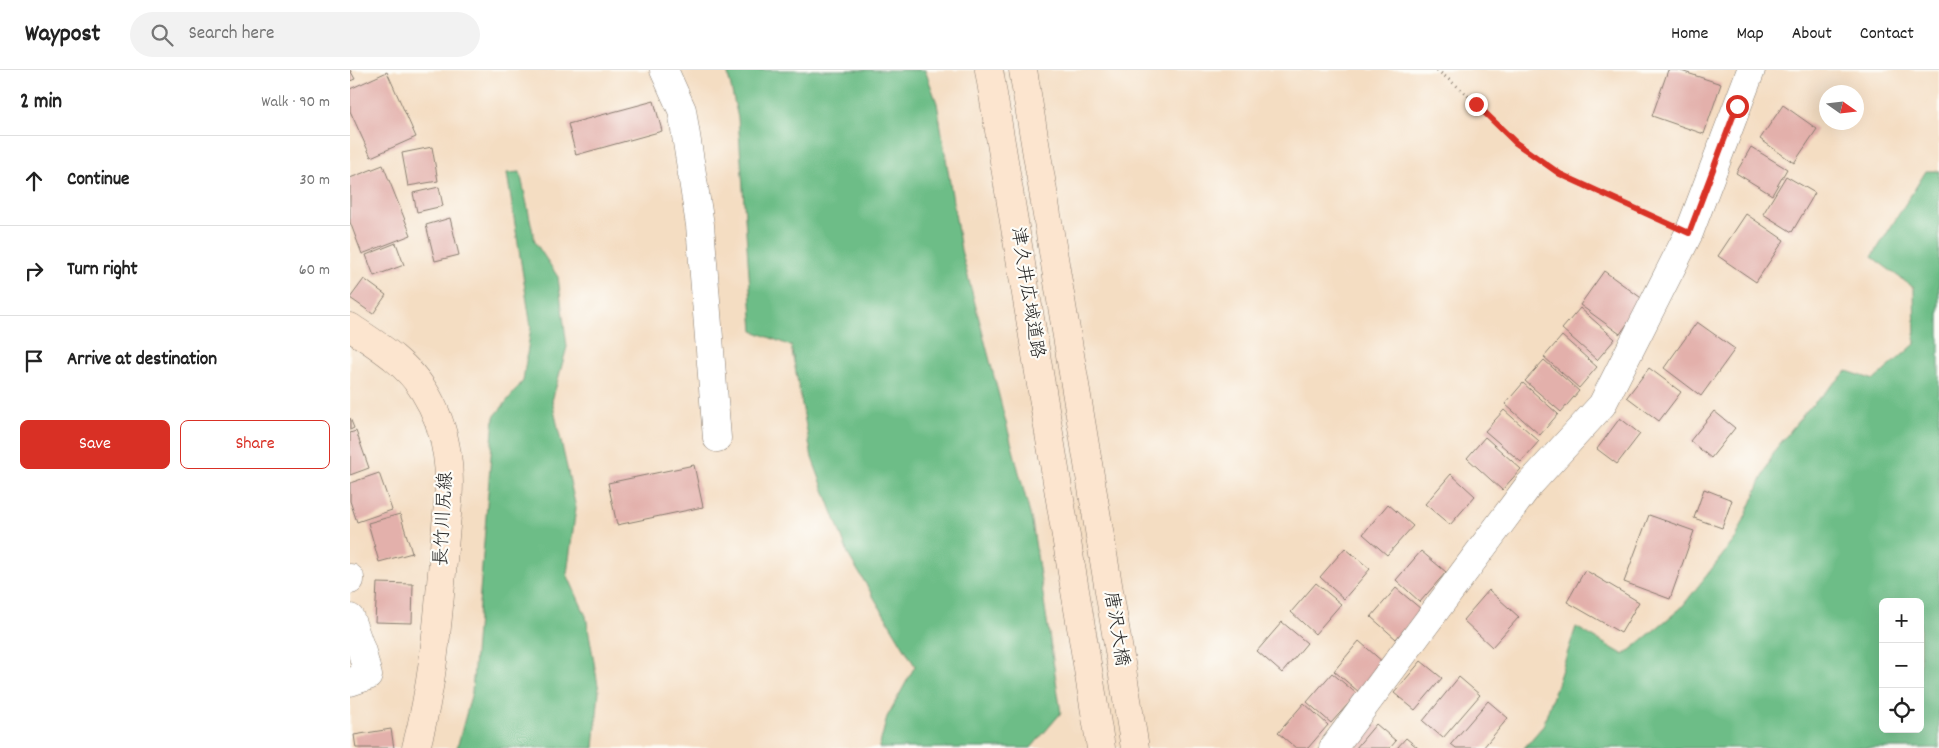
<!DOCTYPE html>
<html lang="en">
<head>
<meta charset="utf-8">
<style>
	:root { --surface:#fff; --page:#f2f2f2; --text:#222; --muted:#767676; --line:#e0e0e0; --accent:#d93025 }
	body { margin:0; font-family:Dekko,"Klee One",sans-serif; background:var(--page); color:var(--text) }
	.controls { position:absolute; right:15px; bottom:15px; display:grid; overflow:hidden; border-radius:8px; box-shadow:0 5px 20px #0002 }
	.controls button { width:45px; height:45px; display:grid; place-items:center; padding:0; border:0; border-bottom:1px solid var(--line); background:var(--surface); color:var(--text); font:25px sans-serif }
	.compass { position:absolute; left:1469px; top:15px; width:45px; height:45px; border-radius:50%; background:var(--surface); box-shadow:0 5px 20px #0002; rotate:104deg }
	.stop { position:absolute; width:15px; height:15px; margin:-11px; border:4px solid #d93025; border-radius:50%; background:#fff }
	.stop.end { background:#d93025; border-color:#fff; box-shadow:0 1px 5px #0008 }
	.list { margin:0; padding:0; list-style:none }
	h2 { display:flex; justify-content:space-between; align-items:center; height:65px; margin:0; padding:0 20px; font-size:21px }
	h2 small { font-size:16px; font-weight:400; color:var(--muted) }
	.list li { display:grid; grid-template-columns:32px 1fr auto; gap:15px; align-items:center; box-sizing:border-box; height:90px; padding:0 20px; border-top:1px solid var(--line) }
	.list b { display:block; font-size:19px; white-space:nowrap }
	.list em { font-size:16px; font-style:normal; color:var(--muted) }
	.actions { display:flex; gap:10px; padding:15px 20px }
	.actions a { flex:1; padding:11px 0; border:1px solid var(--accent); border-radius:8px; text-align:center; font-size:18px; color:var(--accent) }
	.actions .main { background:var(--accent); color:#fff }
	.icon { flex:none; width:28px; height:28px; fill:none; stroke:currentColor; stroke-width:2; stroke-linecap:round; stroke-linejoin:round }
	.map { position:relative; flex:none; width:1589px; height:678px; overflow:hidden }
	header { display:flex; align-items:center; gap:30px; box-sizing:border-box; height:70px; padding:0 25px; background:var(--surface); border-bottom:1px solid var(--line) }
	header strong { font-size:24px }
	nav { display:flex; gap:28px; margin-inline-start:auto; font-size:18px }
	.search { width:350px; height:45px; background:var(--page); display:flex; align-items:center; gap:12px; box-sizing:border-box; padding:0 18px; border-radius:28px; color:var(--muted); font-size:19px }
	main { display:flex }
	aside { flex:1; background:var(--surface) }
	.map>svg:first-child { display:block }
</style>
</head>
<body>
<header>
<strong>Waypost</strong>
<div class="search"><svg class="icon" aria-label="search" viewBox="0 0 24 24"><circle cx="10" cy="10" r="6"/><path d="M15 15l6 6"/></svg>Search here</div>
<nav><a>Home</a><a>Map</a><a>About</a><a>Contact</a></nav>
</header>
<main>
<aside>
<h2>2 min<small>Walk · 90 m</small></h2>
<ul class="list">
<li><svg class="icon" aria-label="ahead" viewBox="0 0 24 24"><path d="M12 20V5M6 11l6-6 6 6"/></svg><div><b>Continue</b></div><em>30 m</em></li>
<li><svg class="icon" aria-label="right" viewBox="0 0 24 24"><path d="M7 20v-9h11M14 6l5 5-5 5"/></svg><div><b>Turn right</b></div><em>60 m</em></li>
<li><svg class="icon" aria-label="arrive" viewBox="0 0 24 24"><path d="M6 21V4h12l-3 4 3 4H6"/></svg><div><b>Arrive at destination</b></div></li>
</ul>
<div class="actions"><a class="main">Save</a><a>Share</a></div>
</aside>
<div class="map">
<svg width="1589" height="678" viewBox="0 0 1589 678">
	<rect width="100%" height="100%" fill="#fdfcf7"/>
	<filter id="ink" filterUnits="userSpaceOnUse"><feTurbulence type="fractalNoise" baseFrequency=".02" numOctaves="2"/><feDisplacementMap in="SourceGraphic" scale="10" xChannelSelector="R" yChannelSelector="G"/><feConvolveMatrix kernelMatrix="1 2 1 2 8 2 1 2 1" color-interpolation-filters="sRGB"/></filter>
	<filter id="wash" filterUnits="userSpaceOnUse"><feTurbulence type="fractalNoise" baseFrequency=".0096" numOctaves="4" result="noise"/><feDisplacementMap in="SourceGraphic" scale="20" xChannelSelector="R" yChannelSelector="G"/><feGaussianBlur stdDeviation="1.12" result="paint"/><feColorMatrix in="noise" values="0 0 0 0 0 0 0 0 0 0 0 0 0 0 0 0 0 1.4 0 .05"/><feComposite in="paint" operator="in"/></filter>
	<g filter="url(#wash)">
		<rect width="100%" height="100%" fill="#f4ddc2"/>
		<path fill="#6dbd87" stroke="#446c52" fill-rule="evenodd" d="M377,0H575L587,33L611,180L682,452L711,643L681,678H529L537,647L565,596L499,486L462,388L441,276L403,261L388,48Z
			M1576,101H1589V678H1174L1193,656L1226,557L1274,585L1331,538L1386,468L1424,381L1457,340L1497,301L1524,310L1565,274L1564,218L1522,187ZM1533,532H1570V659H1533Z
			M170,102L185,172L208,207L217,277L202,331L226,438L217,504L236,546L249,621L244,678H107L122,622L144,347L173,311L181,257L157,103Z"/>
		<g id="blocks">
			<path fill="#e3b0ab" d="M0,0L5,9L0,11Z
				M1318,0H1328L1371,14L1354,64L1302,46Z
				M37,2L66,67L21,87L0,41V19Z
				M304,31L312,61L226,85L218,54Z
				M1433,35L1467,59L1444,93L1410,69Z
				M82,77L88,111L58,116L52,83Z
				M1401,77L1437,99L1422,125L1386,103Z
				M33,95L61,165L12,184L0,152V108Z
				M1436,106L1465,123L1442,162L1413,144Z
				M89,117L93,136L67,142L63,123Z
				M1396,144L1434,170L1406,212L1368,186Z
				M100,148L109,185L85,191L76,155Z
				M46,173L54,195L24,206L16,185Z
				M1254,201L1294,230L1270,264L1230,235Z
				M14,209L36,225L23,244L0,228Z
				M1230,238L1265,269L1247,290L1212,259Z
				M1347,252L1385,279L1351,326L1314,298Z
				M1212,266L1247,297L1229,318L1194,287Z
				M1194,290L1229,321L1211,342L1175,311Z
				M1299,298L1331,322L1309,351L1277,327Z
				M1173,313L1208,344L1190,365L1155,334Z
				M1154,340L1189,371L1171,392L1135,361Z
				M1364,341L1385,358L1361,388L1340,371Z
				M0,348L4,358L0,360Z
				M1270,348L1290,364L1267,394L1247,379Z
				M6,361L19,398L0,405V363Z
				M1135,367L1171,399L1152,420L1117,388Z
				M344,395L353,437L267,455L258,413Z
				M29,403L42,440L7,452L0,431V413Z
				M1101,404L1125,426L1100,455L1075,434Z
				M1354,419L1382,430L1372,458L1344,448Z
				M1038,434L1063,456L1037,485L1013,464Z
				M50,444L62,483L29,492L18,453Z
				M1299,445L1344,461L1320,529L1274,512Z
				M995,478L1020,499L994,529L970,507Z
				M1071,481L1096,502L1070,532L1046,510Z
				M1235,500L1289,532L1271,563L1217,532Z
				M27,513L63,514L62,553L25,552Z
				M966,513L991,534L965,564L941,542Z
				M1046,518L1071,539L1046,569L1021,547Z
				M1139,520L1169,547L1142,577L1113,550Z
				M932,552L957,573L932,603L907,581Z
				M1009,571L1034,593L1009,622L984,601Z
				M1071,591L1092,608L1065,640L1044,623Z
				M982,603L1007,624L981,653L957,632Z
				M1109,607L1130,625L1093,668L1073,651Z
				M1138,631L1158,648L1133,678H1106L1101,674Z
				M954,633L978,655L958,678H946L928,663Z
				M1026,654L1046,671L1040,678H1006Z
				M41,659L44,678H6L4,665Z
				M1056,668L1068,678H1047Z"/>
		</g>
	</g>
	<g filter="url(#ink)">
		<use href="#blocks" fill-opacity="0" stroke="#887c6f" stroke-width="1"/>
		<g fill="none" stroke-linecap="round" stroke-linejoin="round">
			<defs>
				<path id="minor" d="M314,0L332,40L350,155L367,368
					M0,508V510
					M0,548L12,582L18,606L0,612
					M983,678L1179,415L1252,335L1339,163L1401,0"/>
				<path id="secondary" d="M639,0L751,678
					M673,0L785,678
					M0,257C27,275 56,292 74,321C86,340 94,363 97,385C102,416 96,448 94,479C88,548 84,611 66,678"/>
			</defs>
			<use href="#minor" stroke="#887c6f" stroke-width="29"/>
			<use href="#secondary" stroke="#887c6f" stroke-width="29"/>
			<path stroke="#887c6f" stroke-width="3" stroke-dasharray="1 4" stroke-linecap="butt" d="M1087,0L1113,21L1166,73L1210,104L1315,152"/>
			<use href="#minor" stroke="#fff" stroke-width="28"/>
			<use href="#secondary" stroke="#fce5cf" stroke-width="28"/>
		</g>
	</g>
	<g fill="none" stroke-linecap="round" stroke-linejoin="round" filter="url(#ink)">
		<path stroke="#d93025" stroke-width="6" d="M1126,34L1166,73L1210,104L1339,163L1387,36"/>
	</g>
	<g text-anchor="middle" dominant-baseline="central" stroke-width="4.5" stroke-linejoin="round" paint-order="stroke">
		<g font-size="19" fill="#1c1c1c" stroke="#fdfcf7">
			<text transform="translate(676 223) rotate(81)">津久井広域道路</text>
			<text transform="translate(95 449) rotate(-87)">長竹川尻線</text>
			<text transform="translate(765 559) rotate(81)">唐沢大橋</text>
		</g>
	</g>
</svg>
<div class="controls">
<button>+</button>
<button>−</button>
<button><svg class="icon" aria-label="locate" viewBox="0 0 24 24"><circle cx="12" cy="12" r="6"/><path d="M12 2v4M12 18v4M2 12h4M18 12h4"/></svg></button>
</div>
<svg class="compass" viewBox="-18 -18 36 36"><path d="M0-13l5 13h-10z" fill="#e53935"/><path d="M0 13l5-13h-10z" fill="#767676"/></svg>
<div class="stop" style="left:1387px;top:36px"></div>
<div class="stop end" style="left:1126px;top:34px"></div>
</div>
</main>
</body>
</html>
